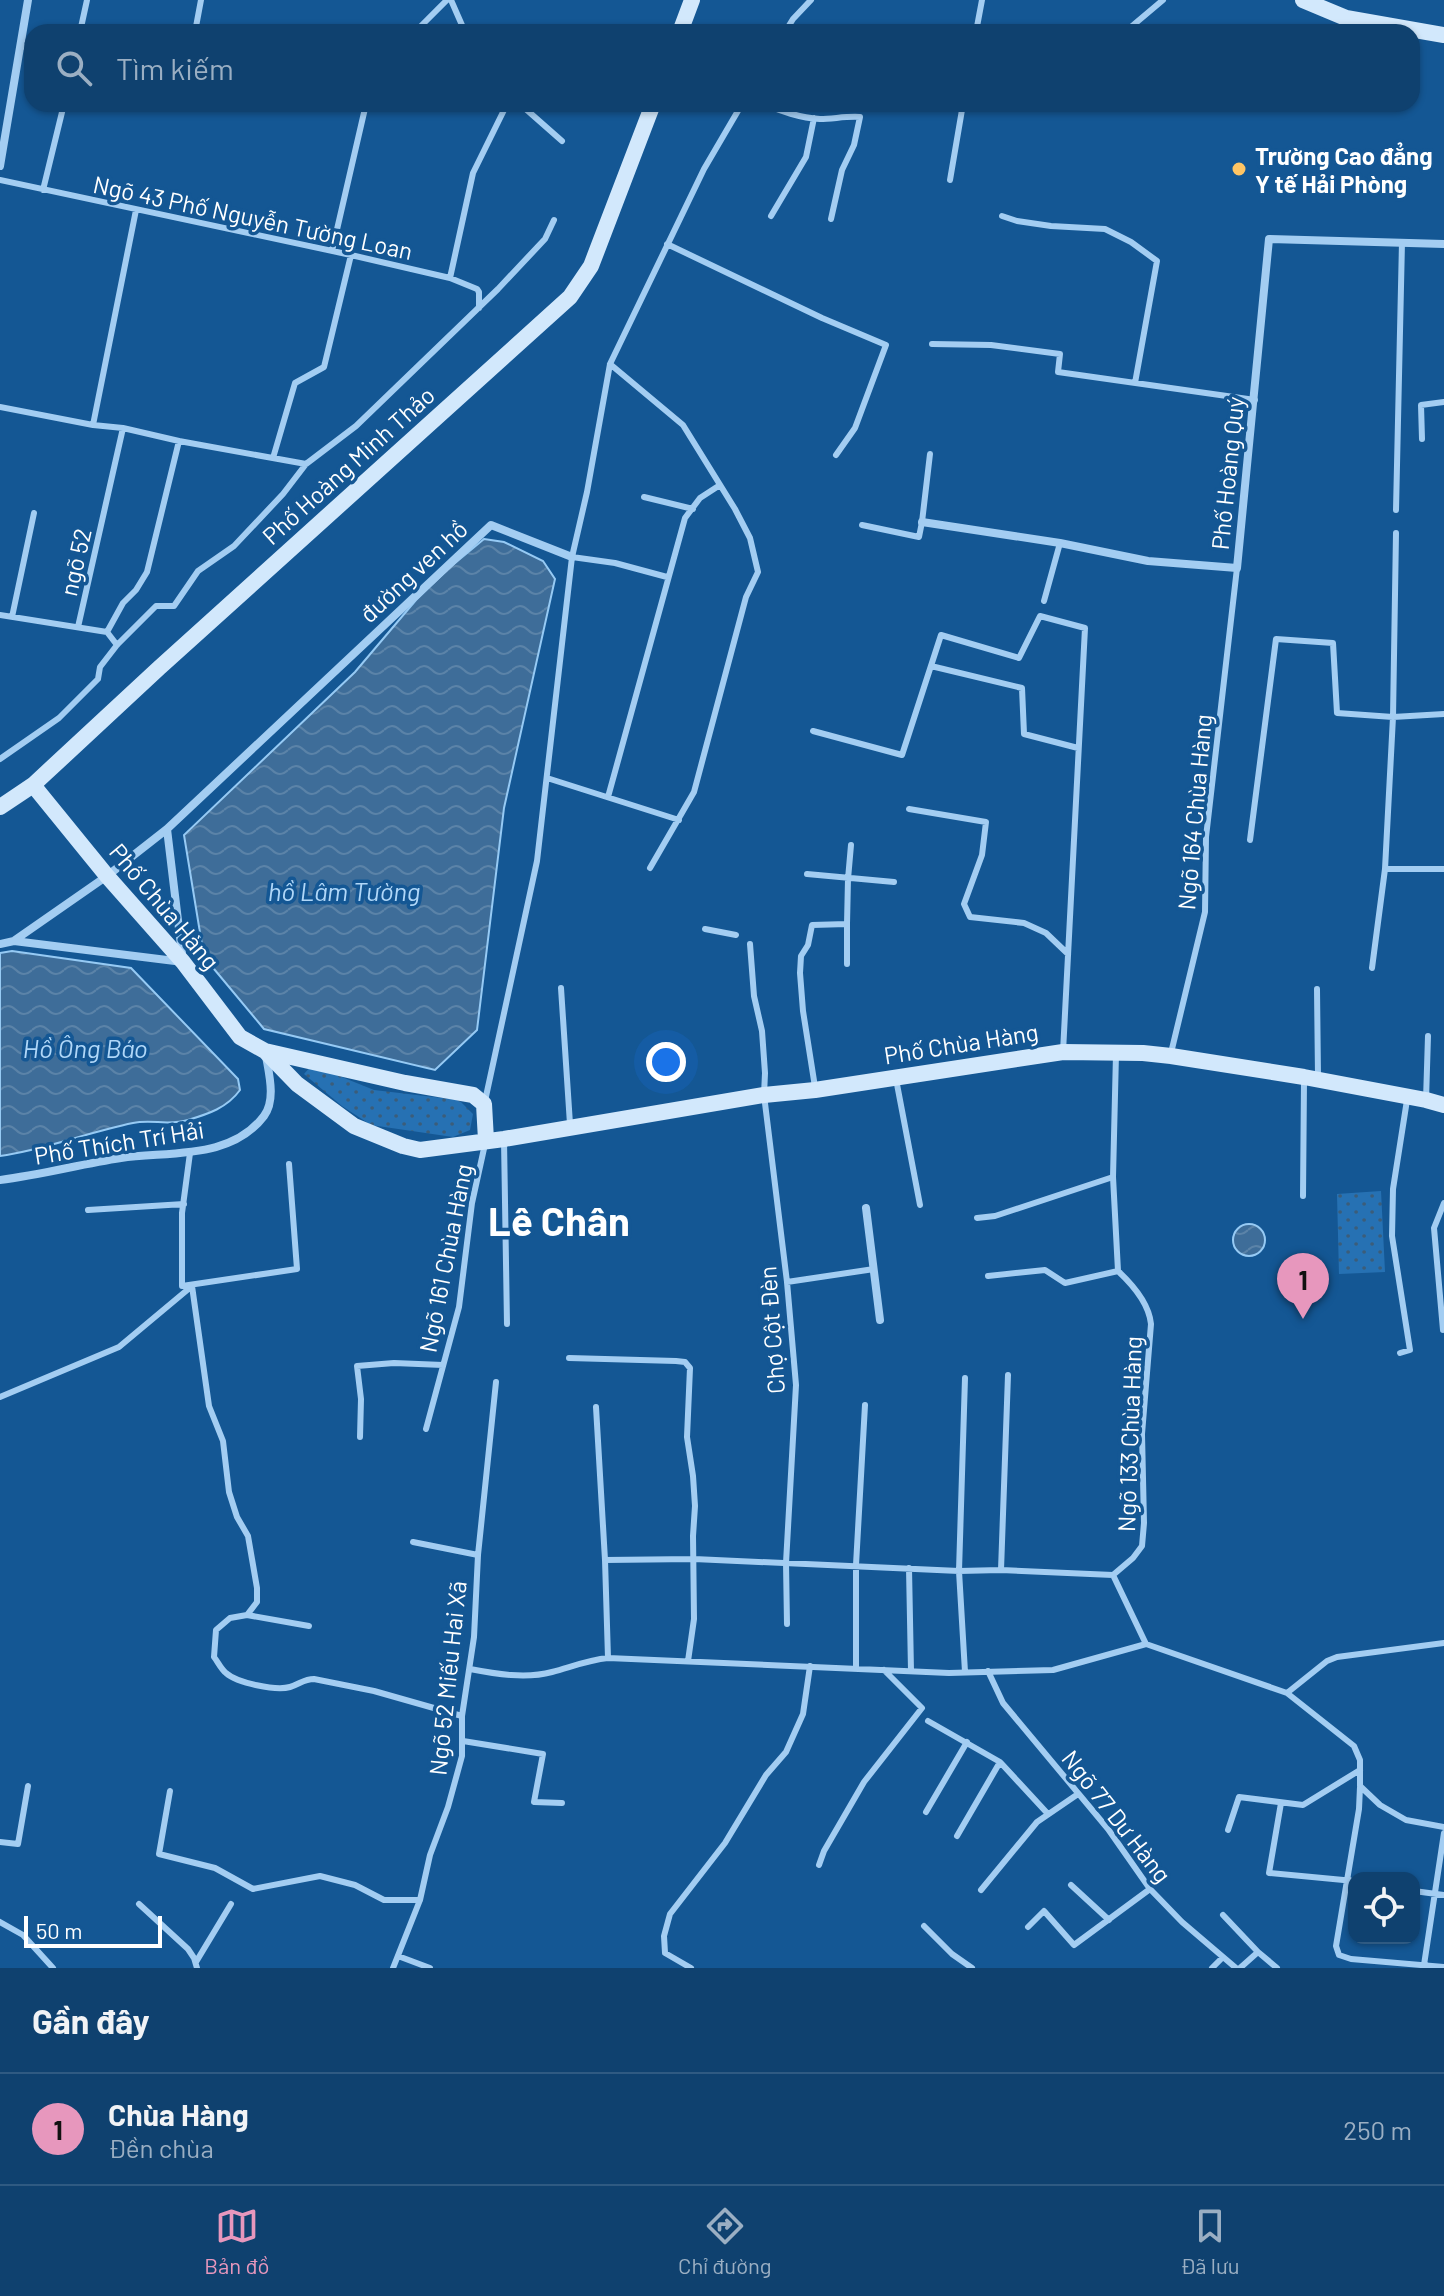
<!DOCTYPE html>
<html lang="vi">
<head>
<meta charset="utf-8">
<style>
	:root { --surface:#0f416f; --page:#184874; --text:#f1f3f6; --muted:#9bafc3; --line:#2f5a82; --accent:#e797bd }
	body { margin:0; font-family:Barlow,sans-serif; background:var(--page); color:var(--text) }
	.controls { position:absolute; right:24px; bottom:24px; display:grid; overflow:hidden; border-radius:16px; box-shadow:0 2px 6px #0004 }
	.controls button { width:72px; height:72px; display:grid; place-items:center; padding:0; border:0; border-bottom:2px solid var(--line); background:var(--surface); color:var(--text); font:40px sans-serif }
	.scale { position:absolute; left:24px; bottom:20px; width:138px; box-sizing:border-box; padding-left:8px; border:4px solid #fff; border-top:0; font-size:22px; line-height:28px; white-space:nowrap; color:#fff; -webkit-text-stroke:6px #145794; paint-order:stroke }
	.you { position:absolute; left:666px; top:1062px; width:28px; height:28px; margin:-20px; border:6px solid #fff; border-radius:50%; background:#1a73e8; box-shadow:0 0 0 12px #1a73e833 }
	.badge { display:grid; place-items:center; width:52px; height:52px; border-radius:50%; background:var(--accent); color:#111; font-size:26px; font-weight:700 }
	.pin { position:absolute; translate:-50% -66px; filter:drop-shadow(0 2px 4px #0008) }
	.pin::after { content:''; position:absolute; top:42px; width:28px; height:24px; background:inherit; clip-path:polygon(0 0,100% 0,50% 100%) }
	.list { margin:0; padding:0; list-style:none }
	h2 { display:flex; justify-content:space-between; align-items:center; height:104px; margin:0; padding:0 32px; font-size:34px }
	h2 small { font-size:26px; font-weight:400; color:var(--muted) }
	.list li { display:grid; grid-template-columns:52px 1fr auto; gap:24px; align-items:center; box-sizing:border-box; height:112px; padding:0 32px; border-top:2px solid var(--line) }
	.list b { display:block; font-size:30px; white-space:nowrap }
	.list p { margin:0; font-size:26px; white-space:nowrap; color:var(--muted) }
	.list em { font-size:26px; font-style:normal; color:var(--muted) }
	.icon { flex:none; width:44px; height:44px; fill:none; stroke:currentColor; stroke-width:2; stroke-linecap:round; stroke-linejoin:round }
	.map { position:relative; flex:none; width:1444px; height:1968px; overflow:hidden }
	.search { position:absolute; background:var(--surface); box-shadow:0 2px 6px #0004; left:24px; right:24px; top:24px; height:88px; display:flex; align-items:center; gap:20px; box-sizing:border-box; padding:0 28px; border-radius:24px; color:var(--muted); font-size:30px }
	.sheet { height:216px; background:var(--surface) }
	nav { display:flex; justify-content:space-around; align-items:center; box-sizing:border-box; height:112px; border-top:2px solid var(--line); background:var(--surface); font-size:22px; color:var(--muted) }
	nav a { display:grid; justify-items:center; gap:4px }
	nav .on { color:var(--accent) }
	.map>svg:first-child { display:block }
</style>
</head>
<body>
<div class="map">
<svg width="1444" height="1968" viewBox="0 0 1444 1968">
	<defs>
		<pattern id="park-dots" width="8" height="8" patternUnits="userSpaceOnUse" patternTransform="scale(2)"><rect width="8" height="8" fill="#2671b3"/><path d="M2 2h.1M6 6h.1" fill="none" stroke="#3b5d7a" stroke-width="1.8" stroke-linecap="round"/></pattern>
		<pattern id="water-waves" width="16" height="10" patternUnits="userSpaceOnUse" patternTransform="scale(2)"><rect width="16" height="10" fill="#3e6d99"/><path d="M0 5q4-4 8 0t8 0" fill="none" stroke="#5b83a8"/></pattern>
	</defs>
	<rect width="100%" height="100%" fill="#145794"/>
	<path fill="url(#park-dots)" d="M312,1065L374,1090L459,1100L473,1114L470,1130L453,1137L371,1125L342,1106L304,1074Z
		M1381,1191L1385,1272L1339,1274L1337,1194Z"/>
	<path fill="url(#water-waves)" stroke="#96caf4" stroke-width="2" d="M484,539L504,542L543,561L555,579L504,808L477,1030L435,1070L264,1029L204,957L184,835L355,672L416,600L449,568Z
		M12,951L131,968L238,1079L240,1090C227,1108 208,1114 188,1120C168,1126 152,1119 133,1123C88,1132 45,1150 0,1156V953Z
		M1233 1240a16 16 0 1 1 32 0a16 16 0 1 1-32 0Z"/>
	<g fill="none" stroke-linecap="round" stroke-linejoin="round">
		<path stroke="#a3cdf2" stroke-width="6" d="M451,0L465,32
			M80,32L87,0
			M195,32L201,0
			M415,32L447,0
			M785,32L793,19L811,0
			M976,32L982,0
			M1125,32L1163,0
			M22,46L32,49
			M520,104L562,141
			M763,104C781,111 800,118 820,119C833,119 846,116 860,117L854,145L842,170L831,219
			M0,180L351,255L450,278L477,289L479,292V308
			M950,180L963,104
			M43,190L64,104
			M771,216L806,157L814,118
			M1002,216L1017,221L1051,226L1105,229L1131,242L1157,261L1135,383
			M667,244L822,318L886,345L855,428L836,455
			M332,251L366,104
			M450,278L473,173L507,104
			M932,344L991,345L1060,354L1058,372L1255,400
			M610,364L683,425L735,509L750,538L758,572L746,597L694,792L650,868
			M0,407L93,425L123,428L179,441L306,464
			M93,425L136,210
			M1422,439L1421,405L1444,402
			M273,458L295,383L324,367L351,255
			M644,497L693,509
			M1396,510L1402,242
			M862,525L919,537L922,522L930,454
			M1396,533L1393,717L1444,714
			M572,557L615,563L667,577
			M1044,601L1060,543
			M0,615L107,632L117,645
			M12,617L34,513
			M78,627L123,428
			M107,632L123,603L136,590L147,572L179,441
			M931,666L1022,688L1024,734L1078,748
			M813,731L902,755L941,635L1019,658L1040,616L1085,628L1063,1052
			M0,759L59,718L98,679L100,667L117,645L156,606H174L198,571L234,546L283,494L306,464L356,426L498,289L545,239L554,220
			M547,778L679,820
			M608,797L685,518L700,498L720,485
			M909,809L986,822L982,855L964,904L970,917L1024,923L1046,933L1068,954
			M1250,840L1276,639L1333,643L1337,713L1393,717L1385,869H1444
			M807,874L894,882
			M705,929L736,935
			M750,944L754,996L762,1031L765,1073L764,1095L787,1282L796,1385L786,1563L787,1624
			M847,964V924
			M1372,968L1385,869
			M561,988L570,1124
			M1317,989L1318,1076
			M1171,1053L1205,912L1206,837L1237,568
			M896,1079L920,1205
			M815,1087L803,1011L800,973L801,956L808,945L812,925L847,924L848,879L851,845
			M1426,1100L1428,1036
			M485,1101L537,861L572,557L587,492L610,364L704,169L742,104
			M504,1140L507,1324
			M190,1153L182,1213V1286L297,1269L289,1164
			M1303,1196L1304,1081
			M88,1210L184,1204
			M977,1218L995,1216L1113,1177
			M988,1276L1045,1270L1065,1283L1118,1271
			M787,1282L874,1269
			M192,1286L209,1406L223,1441L229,1492L237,1517L248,1536L257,1588V1602L247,1615
			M1443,1330L1434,1228L1444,1203
			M1400,1353L1410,1350L1392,1236L1393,1189L1407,1100
			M569,1358L676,1361L685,1362L690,1368L687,1437L693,1476L695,1506L693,1536L694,1619L688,1661
			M965,1378L959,1571L965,1672
			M0,1397L119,1347L192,1286
			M596,1407L605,1560L608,1658L949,1673L1053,1670L1146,1644L1287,1693L1354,1746L1360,1760V1786L1380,1805L1406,1820L1444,1827
			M426,1429L459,1307L472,1203L485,1144
			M360,1437L361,1399L357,1366L394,1363L443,1365
			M413,1542L478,1555
			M605,1560L694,1559L959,1571L1001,1570L1113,1575L1146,1644
			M909,1568L911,1671
			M1001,1570L1008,1375
			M1113,1575L1133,1558L1142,1546L1144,1523L1142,1434L1151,1324C1149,1303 1133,1285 1118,1271L1113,1177L1116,1054
			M309,1626L247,1615L230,1618L216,1630L214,1657C218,1662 221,1669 226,1673C237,1683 276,1691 290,1687C300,1684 304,1679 314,1679L374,1691L462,1716
			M470,1669C496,1674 526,1679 552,1672C571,1667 588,1660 608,1658
			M856,1669V1565L865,1405
			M988,1671L1003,1703L1108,1829L1150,1889L1182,1922L1236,1968
			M1287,1693L1327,1661L1337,1657L1444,1643
			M928,1721L1000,1762L1048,1814
			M463,1741L543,1754L534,1802L562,1803
			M1360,1787L1359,1809L1336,1946L1339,1955L1351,1959L1444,1967
			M170,1791L159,1854L215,1868L253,1889L320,1876L355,1885L384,1900H420
			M1281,1803L1269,1873L1354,1881
			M926,1812L967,1742
			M1228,1830L1239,1797L1303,1805L1360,1770
			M957,1836L1000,1762
			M0,1842L18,1844L28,1786
			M819,1865L824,1851L864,1782L922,1708L884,1670
			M1071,1885L1109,1920
			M981,1890L1037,1822L1078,1794
			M1414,1891L1444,1895
			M139,1904L188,1949L194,1958L197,1968
			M1223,1915L1258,1952L1277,1968
			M0,1922L23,1935L53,1968
			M924,1926L952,1954L972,1968
			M1028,1927L1044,1911L1074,1945L1150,1889
			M398,1956L430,1968
			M196,1962L231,1904
			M1424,1965L1444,1833
			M393,1968L420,1900L430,1855L448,1807L462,1756V1716L474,1637L478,1555L496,1382
			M691,1968L665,1953L664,1936L670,1914L725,1843L766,1775L786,1752L803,1714L810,1666
			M1212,1968L1223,1957
			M1240,1968L1258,1952"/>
		<path stroke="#a3cdf2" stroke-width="8" d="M0,166L28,0
			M922,522L1060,543L1148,561L1237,568L1269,239L1444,244
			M15,940L107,876L167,829
			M0,944L14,941L183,962L167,829L491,525L572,557
			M0,1180C41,1175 81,1164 121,1158C169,1151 231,1160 264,1116C276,1100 269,1074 266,1056
			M866,1208L880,1320"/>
		<path stroke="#d2e8fc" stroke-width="16" d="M1303,0L1346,18L1444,35
			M680,32L692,0
			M33,785L107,876L183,962L240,1037L265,1051L405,1083L473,1095L484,1104L486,1140
			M0,807L33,785L159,668L570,297L591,266L653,104
			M265,1051L297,1084L354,1126L403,1146L420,1150L504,1139L764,1095L815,1090L1063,1052L1143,1053L1171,1056L1304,1077L1426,1100L1444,1105"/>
	</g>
	<circle fill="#ffc564" stroke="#145794" stroke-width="3" cx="1239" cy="169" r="8"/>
	<g text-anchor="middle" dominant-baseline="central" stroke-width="7" stroke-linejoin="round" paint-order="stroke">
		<g font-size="24" font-weight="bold" fill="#fff" stroke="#145794" text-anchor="start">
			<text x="1255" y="155">Trường Cao đẳng<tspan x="1255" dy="28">Y tế Hải Phòng</tspan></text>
		</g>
		<g font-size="24" fill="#fff" stroke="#145794">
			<text transform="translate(253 217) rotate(12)">Ngõ 43 Phố Nguyễn Tường Loan</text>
			<text transform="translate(348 465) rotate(-42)">Phố Hoàng Minh Thảo</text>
			<text transform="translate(1227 473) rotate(-84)">Phố Hoàng Quý</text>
			<text transform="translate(75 562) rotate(-77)">ngõ 52</text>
			<text transform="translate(413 571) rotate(-43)">đường ven hồ</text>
			<text transform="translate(1194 812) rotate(-85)">Ngõ 164 Chùa Hàng</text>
			<text transform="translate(165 906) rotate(50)">Phố Chùa Hàng</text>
			<text transform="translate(961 1043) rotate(-9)">Phố Chùa Hàng</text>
			<text transform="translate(119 1142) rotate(-9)">Phố Thích Trí Hải</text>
			<text transform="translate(445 1258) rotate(-79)">Ngõ 161 Chùa Hàng</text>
			<text transform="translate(771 1330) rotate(-94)">Chợ Cột Đèn</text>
			<text transform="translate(1129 1434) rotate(-88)">Ngõ 133 Chùa Hàng</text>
			<text transform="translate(447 1678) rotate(-84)">Ngõ 52 Miếu Hai Xã</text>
			<text transform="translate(1117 1816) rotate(52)">Ngõ 77 Dư Hàng</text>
		</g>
		<g font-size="26" font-style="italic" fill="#b0d7f8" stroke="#145794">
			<text x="344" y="890">hồ Lâm Tường</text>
			<text x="85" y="1047">Hồ Ông Báo</text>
		</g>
		<g font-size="40" font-weight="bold" fill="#fff" stroke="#145794">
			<text x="559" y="1220">Lê Chân</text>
		</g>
	</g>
</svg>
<div class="controls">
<button><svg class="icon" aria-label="locate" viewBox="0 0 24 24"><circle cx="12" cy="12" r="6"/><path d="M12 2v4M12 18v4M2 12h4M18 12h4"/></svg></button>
</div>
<div class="scale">50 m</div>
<div class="you"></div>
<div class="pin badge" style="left:1303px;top:1319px">1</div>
<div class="search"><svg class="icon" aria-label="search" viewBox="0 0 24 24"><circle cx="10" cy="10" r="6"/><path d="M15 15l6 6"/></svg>Tìm kiếm</div>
</div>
<section class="sheet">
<h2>Gần đây<small></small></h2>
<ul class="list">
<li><span class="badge">1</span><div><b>Chùa Hàng</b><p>Đền chùa</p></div><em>250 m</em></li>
</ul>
</section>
<nav>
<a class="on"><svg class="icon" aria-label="map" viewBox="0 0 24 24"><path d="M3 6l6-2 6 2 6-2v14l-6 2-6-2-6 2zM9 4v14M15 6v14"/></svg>Bản đồ</a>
<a><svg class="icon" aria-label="directions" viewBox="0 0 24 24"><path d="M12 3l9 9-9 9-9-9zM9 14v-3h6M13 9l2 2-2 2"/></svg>Chỉ đường</a>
<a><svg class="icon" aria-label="saved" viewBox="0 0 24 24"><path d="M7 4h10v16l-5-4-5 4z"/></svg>Đã lưu</a>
</nav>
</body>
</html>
